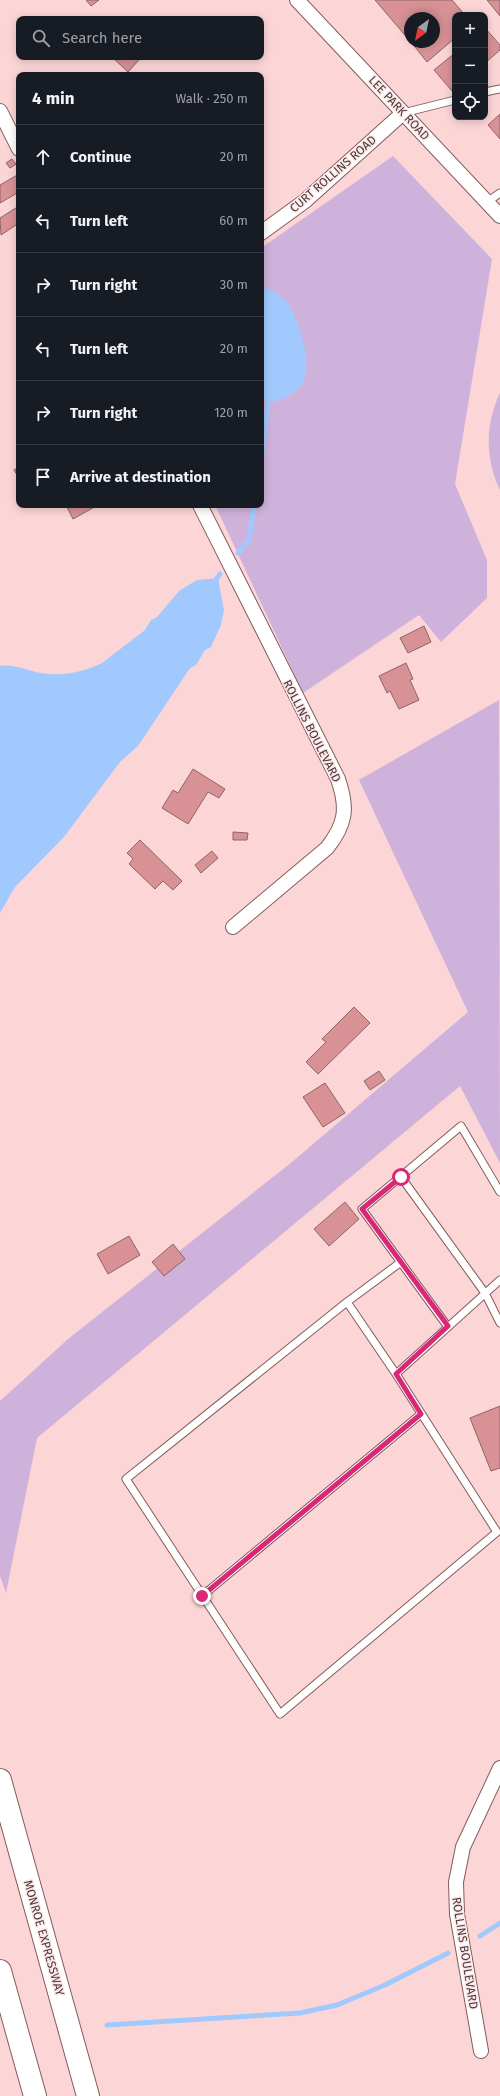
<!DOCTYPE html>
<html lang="en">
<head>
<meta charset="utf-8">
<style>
	:root { --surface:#171b24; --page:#20242c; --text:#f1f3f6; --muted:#9ea1a6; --line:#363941 }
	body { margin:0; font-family:"Fira Sans",sans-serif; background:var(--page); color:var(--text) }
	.controls { position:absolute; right:12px; top:12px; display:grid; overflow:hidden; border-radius:8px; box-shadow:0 2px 10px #0003 }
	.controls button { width:36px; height:36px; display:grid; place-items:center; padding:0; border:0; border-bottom:1px solid var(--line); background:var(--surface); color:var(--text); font:20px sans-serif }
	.compass { position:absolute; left:404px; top:12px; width:36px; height:36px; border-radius:50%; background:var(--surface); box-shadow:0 2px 10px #0003; rotate:213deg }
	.stop { position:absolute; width:12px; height:12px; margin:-9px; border:3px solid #db2777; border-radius:50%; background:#fff }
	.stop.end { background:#db2777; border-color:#fff; box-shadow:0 1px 4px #0008 }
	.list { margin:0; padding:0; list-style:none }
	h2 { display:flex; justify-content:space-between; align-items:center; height:52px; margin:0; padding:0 16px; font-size:17px }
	h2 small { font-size:13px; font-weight:400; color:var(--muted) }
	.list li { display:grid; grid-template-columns:26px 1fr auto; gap:12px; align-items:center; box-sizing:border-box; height:64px; padding:0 16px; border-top:1px solid var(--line) }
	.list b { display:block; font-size:15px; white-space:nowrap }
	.list em { font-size:13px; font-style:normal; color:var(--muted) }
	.icon { flex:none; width:22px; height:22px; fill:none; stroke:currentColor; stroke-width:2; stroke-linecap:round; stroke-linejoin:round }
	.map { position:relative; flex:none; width:500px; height:2096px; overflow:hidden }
	.search { position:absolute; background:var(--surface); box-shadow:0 2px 10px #0003; left:16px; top:16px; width:248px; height:44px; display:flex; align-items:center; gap:10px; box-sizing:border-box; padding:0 14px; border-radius:8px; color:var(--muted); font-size:15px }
	.panel { position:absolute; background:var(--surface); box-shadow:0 2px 10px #0003; left:16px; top:72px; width:248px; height:436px; border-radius:8px }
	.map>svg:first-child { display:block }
</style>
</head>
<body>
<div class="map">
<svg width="500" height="2096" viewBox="0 0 500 2096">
	<rect width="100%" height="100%" fill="#fcd6d7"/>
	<path fill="#cfb2db" d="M393,156L492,259L455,484L487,560V598L441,642L419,615L303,693L215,505H261V248Z
		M500,393V490C485,459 485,424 500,393Z
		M499,700L500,1163L460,1086L37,1438L6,1593L0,1576V1401L68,1339L292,1162L468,1012L359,780Z"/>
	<path fill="#a2c9fe" d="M261,287C269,288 282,296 287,302C299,320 314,364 302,384C295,396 280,399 268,404L261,396Z
		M218,578L224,610L221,625L211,647L205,650L196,665L190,668L138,746L120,762L64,837L15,887L0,913V666C12,664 25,669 36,672C58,677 82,673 102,663L145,630L151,620L157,617L180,590L197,580Z"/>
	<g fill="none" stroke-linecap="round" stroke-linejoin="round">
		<path stroke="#a2c9fe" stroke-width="5" d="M261,464L268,404
			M238,553L249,540L254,505
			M214,582L220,574
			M480,1936L500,1923
			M107,2025L300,2013L337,2005L385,1985L448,1953"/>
	</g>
	<path fill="#d89296" stroke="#8e6466" d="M86,0H99L91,6Z
		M375,0H452L465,15H455V38L427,62L411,42H434V18H410V41Z
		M487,0H500V16Z
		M485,28L500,45V50L485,63Z
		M455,53V88L452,91L434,70Z
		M112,57H136L139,60L128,72Z
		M500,114V139L488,125Z
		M12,159L16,164L10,168L6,163Z
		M19,174V192L0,203V185Z
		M19,206V223L1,235L0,218Z
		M19,467V478L14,470Z
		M66,505H98L73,519Z
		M424,626L431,642L408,653L400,638Z
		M406,663L413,679L410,680L419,700L399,709L390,691L387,693L379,676Z
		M193,769L225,789L219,798L208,792L188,824L162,808L173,790L178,793Z
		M233,832L248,833L247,840H233Z
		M140,840L182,881L173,890L163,881L155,889L129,864L133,859L127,853Z
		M212,851L218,858L201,873L195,865Z
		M354,1007L370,1023L318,1074L306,1062L326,1042L322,1039Z
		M379,1071L385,1080L370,1090L364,1081Z
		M325,1083L345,1113L323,1127L303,1097Z
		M345,1202L359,1219L329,1246L314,1229Z
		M129,1236L140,1255L108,1274L97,1254Z
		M173,1244L185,1259L164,1276L152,1262Z
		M500,1406V1468L491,1471L470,1418Z"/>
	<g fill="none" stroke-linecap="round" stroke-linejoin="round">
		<defs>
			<path id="service" d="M485,92L500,89
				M403,113L455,100
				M487,202L500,193
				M401,1177L485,1293L500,1323
				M347,1302L396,1374L497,1532L280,1714L126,1479Z
				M347,1302L401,1262
				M448,1327L362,1209L461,1126L500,1192
				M396,1374L500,1280
				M202,1596L421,1414"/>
			<path id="minor" d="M297,0L500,216
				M0,111L19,149
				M261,233L305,201L403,113
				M200,505L338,779C348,808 346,824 327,848L233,927
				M481,2051L457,1914L456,1882L463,1847L500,1768"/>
			<path id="motorway" d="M0,1780L88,2096
				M0,1971L35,2096"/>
		</defs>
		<use href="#service" stroke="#835b5c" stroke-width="9"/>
		<use href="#minor" stroke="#835b5c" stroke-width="16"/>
		<use href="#motorway" stroke="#835b5c" stroke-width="24"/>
		<use href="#service" stroke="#fff" stroke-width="7"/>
		<use href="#minor" stroke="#fff" stroke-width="14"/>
		<use href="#motorway" stroke="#fff" stroke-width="22"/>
	</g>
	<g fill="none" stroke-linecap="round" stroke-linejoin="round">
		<path stroke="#db2777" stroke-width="5" d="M202,1596L421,1414L396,1374L448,1326L362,1209L401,1177"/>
	</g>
	<g text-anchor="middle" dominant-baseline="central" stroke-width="3" stroke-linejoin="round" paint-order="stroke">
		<g font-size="12" fill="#4a3738" stroke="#fce8e9">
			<text transform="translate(399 108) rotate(47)">LEE PARK ROAD</text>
			<text transform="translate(333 174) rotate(-41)">CURT ROLLINS ROAD</text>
			<text transform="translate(312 731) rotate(63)">ROLLINS BOULEVARD</text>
			<text transform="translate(44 1938) rotate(74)">MONROE EXPRESSWAY</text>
			<text transform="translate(465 1953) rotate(81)">ROLLINS BOULEVARD</text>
		</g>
	</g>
</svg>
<div class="controls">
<button>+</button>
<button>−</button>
<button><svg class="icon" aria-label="locate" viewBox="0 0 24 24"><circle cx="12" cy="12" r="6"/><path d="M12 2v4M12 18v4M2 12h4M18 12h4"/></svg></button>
</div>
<svg class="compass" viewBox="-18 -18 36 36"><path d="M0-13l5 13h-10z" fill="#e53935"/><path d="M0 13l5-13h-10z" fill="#9ea1a6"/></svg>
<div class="stop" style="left:401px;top:1177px"></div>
<div class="stop end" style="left:202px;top:1596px"></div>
<div class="search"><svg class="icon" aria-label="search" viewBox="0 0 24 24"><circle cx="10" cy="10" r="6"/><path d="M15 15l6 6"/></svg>Search here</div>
<section class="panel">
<h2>4 min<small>Walk · 250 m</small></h2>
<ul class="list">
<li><svg class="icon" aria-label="ahead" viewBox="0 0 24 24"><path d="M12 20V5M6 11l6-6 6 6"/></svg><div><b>Continue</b></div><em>20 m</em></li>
<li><svg class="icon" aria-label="left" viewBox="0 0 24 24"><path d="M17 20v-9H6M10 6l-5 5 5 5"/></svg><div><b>Turn left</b></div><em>60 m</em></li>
<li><svg class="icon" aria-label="right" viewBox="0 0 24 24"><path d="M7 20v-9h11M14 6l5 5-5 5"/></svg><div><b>Turn right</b></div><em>30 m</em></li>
<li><svg class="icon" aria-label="left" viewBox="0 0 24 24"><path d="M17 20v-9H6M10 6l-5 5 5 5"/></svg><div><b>Turn left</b></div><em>20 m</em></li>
<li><svg class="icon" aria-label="right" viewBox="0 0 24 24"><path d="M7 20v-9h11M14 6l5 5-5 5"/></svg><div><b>Turn right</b></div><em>120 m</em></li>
<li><svg class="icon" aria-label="arrive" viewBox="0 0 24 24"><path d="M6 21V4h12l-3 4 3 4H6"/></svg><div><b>Arrive at destination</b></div></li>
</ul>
</section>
</div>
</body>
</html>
